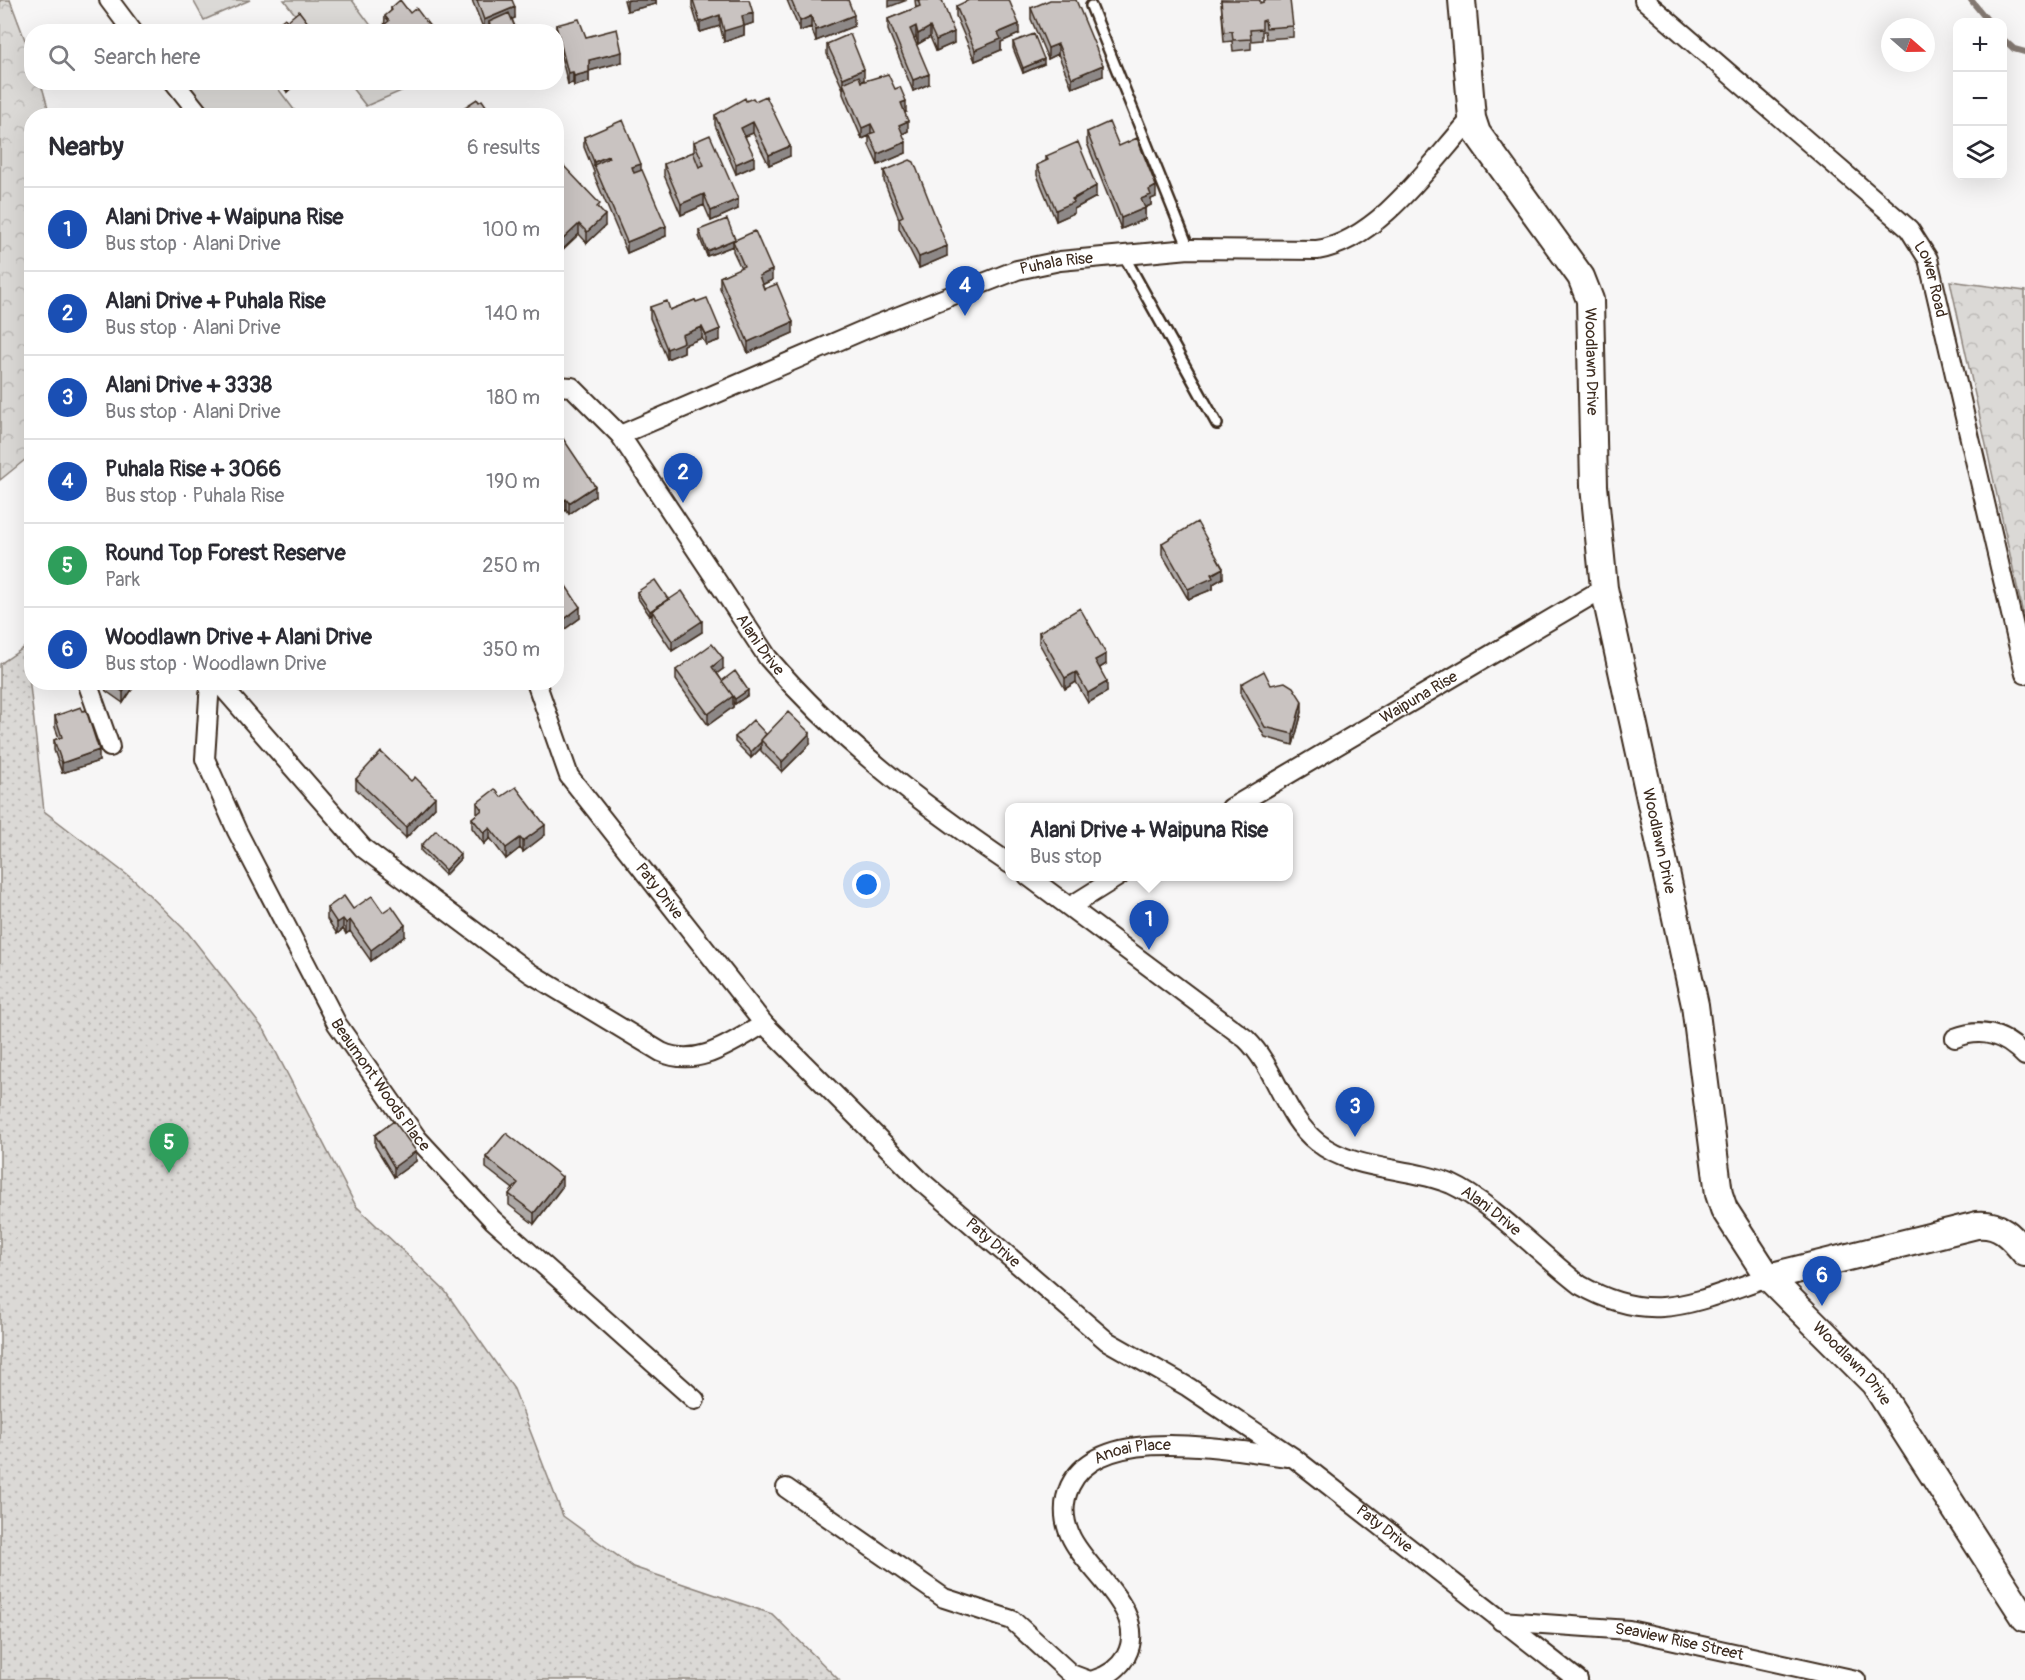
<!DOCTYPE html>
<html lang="en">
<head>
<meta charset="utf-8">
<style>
	:root { --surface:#fff; --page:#f2f2f3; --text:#2b2b33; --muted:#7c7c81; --line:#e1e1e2; --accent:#db2777 }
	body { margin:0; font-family:Pangolin,sans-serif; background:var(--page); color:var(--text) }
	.controls { position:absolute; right:18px; top:18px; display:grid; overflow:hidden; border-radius:12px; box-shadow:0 6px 24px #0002 }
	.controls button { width:54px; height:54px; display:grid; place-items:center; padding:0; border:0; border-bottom:2px solid var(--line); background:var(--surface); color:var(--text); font:30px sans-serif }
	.compass { position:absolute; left:1881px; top:18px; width:54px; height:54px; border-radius:50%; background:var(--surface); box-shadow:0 6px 24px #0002; rotate:110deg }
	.you { position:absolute; left:867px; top:885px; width:21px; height:21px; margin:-15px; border:4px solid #fff; border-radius:50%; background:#1a73e8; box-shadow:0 0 0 9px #1a73e833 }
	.badge { display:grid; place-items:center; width:39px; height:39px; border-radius:50%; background:var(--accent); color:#fff; font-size:20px; font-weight:700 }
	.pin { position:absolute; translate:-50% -50px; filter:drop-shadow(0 2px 3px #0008) }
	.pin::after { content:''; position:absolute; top:32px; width:21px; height:18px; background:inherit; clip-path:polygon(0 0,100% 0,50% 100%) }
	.popup { position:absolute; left:1005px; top:803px; width:288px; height:78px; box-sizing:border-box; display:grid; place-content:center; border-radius:12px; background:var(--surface); filter:drop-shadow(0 2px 4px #0005); font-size:20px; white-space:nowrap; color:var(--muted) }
	.popup b { font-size:22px; color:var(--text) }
	.popup::after { content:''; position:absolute; left:50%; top:100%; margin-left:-12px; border:12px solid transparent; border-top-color:var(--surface) }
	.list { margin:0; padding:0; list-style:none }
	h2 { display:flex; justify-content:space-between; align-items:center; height:78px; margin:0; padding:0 24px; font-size:26px }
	h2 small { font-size:20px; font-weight:400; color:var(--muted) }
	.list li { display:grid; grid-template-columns:39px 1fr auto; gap:18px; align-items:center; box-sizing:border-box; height:84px; padding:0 24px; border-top:2px solid var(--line) }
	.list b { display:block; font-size:22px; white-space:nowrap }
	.list p { margin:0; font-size:20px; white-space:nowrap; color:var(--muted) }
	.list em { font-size:20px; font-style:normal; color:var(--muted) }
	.icon { flex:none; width:33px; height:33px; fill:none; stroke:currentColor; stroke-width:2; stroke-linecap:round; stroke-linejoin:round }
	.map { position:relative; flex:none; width:2025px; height:1680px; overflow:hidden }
	.search { position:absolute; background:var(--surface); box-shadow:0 6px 24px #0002; left:24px; top:24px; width:540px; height:66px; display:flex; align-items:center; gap:15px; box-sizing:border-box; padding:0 21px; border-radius:24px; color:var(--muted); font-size:22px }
	.panel { position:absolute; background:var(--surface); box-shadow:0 6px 24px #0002; left:24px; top:108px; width:540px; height:582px; border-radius:24px }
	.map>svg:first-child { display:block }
</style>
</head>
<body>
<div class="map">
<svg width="2025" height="1680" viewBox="0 0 2025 1680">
	<defs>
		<pattern id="forest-crowns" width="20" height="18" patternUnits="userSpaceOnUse" patternTransform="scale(1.5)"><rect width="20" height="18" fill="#dbd9d6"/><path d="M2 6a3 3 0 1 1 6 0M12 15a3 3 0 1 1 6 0" fill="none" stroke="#bdbab7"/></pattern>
		<pattern id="park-dots" width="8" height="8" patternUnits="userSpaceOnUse" patternTransform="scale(1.5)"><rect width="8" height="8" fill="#dbd9d6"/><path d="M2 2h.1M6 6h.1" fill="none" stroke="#bdbab7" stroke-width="1.8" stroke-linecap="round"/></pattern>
	</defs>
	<rect width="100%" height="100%" fill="#f7f6f6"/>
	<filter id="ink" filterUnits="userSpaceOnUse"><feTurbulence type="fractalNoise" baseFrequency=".0167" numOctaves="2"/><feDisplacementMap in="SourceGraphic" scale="12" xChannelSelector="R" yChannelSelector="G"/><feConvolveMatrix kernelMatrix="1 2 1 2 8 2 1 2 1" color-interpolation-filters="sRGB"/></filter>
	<g filter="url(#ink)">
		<path fill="#dbd9d6" stroke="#8b827a" stroke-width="1.5" d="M193,0H250L204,20Z
			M284,0H352L375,31H308Z
			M184,83H269L273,87L276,86L298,115H211Z
			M348,83H411L413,86L366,106Z"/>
		<path fill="url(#forest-crowns)" stroke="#8b827a" stroke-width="1.5" d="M0,0H10L31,56L32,82L41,83L50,115L32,116L31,455L0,480Z
			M1950,281L2025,291V623Z"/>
		<path fill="url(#park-dots)" stroke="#8b827a" stroke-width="1.5" d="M31,643L29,677L44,811L135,881L188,933L265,1031L356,1206L445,1291L514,1389L563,1516L633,1567L772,1614L839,1680H0V664Z"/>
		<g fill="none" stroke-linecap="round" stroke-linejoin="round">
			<path stroke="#847972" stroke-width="6" d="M1971,0L1989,22
				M2002,38L2014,49L2025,52"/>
			<defs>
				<path id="lane" d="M1091,6L1189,249
					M1123,254L1217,424"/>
				<g id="street">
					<path d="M109,0L133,32"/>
					<path id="s1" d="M1644,0L1909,229L1928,259L2025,674"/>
					<path d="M174,82L201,116"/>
					<path id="s2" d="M556,386L572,387L620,435L768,658C839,741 920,803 1010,864"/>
					<path id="s3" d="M620,435L866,329L1017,270L1060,261L1189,249L1317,250C1378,241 1432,162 1472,118"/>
					<path d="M87,682L110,747"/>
					<path id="s4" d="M210,682L205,759L237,831L337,1024L417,1138L493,1220L695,1400"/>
					<path d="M218,682L363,848L530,973L661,1052C698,1069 732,1042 764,1024"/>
					<path id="s5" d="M536,682L569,776L764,1024L920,1180L1107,1341L1188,1387L1294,1458L1578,1680"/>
					<path id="s6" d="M1231,808L1604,588"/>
					<path id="s7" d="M1028,876L1246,1039C1277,1069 1283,1115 1317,1142C1355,1172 1408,1166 1451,1184C1491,1202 1543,1257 1580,1285C1653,1327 1696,1301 1768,1277"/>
					<path d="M1071,906L1119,876"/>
					<path d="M1955,1038C1983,1027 2005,1035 2025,1056"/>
					<path d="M786,1488L944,1598L1012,1620L1071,1674L1087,1680"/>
					<path id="s8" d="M1501,1621L1629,1630L1856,1680"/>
					<path id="s9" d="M1094,1680C1108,1676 1119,1668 1126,1656C1150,1611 1086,1572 1070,1535C1063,1519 1063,1501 1070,1486C1101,1421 1233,1451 1288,1457"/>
				</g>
				<g id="secondary">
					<path id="s10" d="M1462,0L1472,118L1477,133L1581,277L1590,300L1594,486L1604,588L1695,1005L1719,1194L1724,1209L1768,1277L1874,1383L2025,1618"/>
					<path d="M1768,1277L1977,1225C2000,1223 2011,1236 2025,1253"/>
				</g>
			</defs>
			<use href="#lane" stroke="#3b2a1e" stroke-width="14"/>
			<use href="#street" stroke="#3b2a1e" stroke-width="22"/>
			<use href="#secondary" stroke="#3b2a1e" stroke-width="30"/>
			<use href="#lane" stroke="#fff" stroke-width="9"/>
			<use href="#street" stroke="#fff" stroke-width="18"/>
			<use href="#secondary" stroke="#fff" stroke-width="26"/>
		</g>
		<path fill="#ada8a6" stroke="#3b2a1e" stroke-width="1.5" d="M472,0H512L515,18L512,19L517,32H489V28L484,30Z
			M624,0H656V4L627,11Z
			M692,0H749L753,23L744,26V35L724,42L720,26L700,32L692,6Z
			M787,0H848L854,26L816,41L811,27L800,31Z
			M915,0H942L954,43L936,51L930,37L918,44L916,37L914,38L929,84L913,91L888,30V19L916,8Z
			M1221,0L1260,3L1293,26V37L1266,39L1265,31H1262V40L1251,41V49L1233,51L1232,41L1224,42Z
			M956,6L1019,34L1001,42V50L975,61L956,16Z
			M391,8L410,13L434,32H384L385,16L391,11Z
			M1031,8L1103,76L1072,88L1058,54L1048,59L1031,19Z
			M556,25L586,37L622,62L589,71V82L574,86L573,83L568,84L556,36Z
			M1013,42L1044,64L1023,73L1013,48Z
			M827,44L864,80L861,81L906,112H905L908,131L902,134L906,153L878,165L869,145V136L862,139L843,94V89L827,54Z
			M279,82H298L287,92Z
			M746,101H755L790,156L769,165L753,133L745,136L754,166L736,174L715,125V115Z
			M1087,132L1119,146L1156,197L1151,199V205L1145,208V219L1121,229L1087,143Z
			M584,137L641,170L666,236L627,253L594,175V172L584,147Z
			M694,142L738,209L711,221L704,205L681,215L664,175V164L694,152Z
			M1046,156L1096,197L1074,209V213L1056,221L1037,175V165L1046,161Z
			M556,169L600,210L605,226L587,243L579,234L560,252L556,249Z
			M884,171L947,256L919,268L899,228V219L884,181Z
			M699,230L735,240L772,280L762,285L764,289L793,333L748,353L720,288V277L741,268L733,251V246L707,256L699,236Z
			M695,300L720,340L706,345L702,338L684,345V352L667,359L650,318V307L670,310Z
			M556,432L595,496L569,514L566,510L556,517Z
			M1162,543L1223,578L1213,584V589L1188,599L1162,554Z
			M556,571L580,618L558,634L556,632Z
			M637,592L668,600L702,632L672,651L652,621V614L650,616L637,597Z
			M1039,632L1106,664L1100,668L1107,692L1088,703L1076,682L1065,689L1039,643Z
			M723,669L717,673L722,681L748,695L735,704L733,702V707L708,725L676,680V670Z
			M102,682H137L123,703L106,691Z
			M1241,684L1271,685L1302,712L1293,745L1265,737L1241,695Z
			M55,716L99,761L62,773L54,750V740L59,738L55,727Z
			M735,737L810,744L782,772L761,751V748L751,758L735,742Z
			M356,779L411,781L435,807L406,838L356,789Z
			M501,797L545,835L523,852L520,848L506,859L490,838L484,844L472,828V818L477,814V803Z
			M421,846L460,859L445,875L421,851Z
			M327,908L353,909L383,912L405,936L371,961L350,931L346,934L343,929L337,934L327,919Z
			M375,1135L416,1161L394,1177L375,1146Z
			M486,1157L562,1187L534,1224L509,1205V1194L513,1189L486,1168Z"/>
		<path fill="#8d8887" stroke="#3b2a1e" stroke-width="1.5" d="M630,0H656V4L627,11V1Z
			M889,0H907L889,7Z
			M515,7V18L491,27L489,22V28L484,30V20Z
			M753,13V23L744,26V35L724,42V31L742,16Z
			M720,15V26L700,32V22Z
			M854,15V26L816,41V30Z
			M811,16V27L800,31V21Z
			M1019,24V34L1001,42V50L975,61V50L998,33Z
			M916,26V37L910,39V29Z
			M930,27V37L918,44V34Z
			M954,32V43L936,51V40Z
			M1058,44V54L1048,59V48Z
			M622,52V62L589,71V60Z
			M1044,59V64L1023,73V68Z
			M1103,65V76L1072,88V78Z
			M864,69V80L845,88L843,83V89V78Z
			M573,72V83L568,84V73Z
			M589,72V82L574,86V76Z
			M929,74V84L913,91V80Z
			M287,82H298L287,92Z
			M906,101V112L901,114V103Z
			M908,121V131L899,136V125Z
			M753,122V133L741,138V128Z
			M871,124V135L862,139V128Z
			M906,142V153L878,165V154Z
			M790,146V156L769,165V155Z
			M608,156V166L594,165V162Z
			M754,156V166L736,174V164Z
			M641,164V174L632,178V167Z
			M1096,186V197L1074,209V213L1056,221V210Z
			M1156,186V197L1151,199V205L1141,209V199L1149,190Z
			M704,194V205L681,215V204Z
			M738,199V209L711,221V211Z
			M1145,208V219L1121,229V218Z
			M605,215V226L587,243V232Z
			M579,224V234L560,252V242Z
			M666,226V236L627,253V242Z
			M735,239L733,241V246L707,256V251Z
			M947,246V256L919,268V257Z
			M772,270V280L759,286V276Z
			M793,322V333L748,353V342Z
			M702,327V338L684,345V352L667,359V349L682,335Z
			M720,329V340L706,345V335Z
			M595,486V496L569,514V503Z
			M566,499V510L556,517V506Z
			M1223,568V578L1213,584V589L1188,599V589Z
			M668,599V604L652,611V614L650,616V611Z
			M580,607V618L558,634V624Z
			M702,621V632L672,651V641Z
			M1106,654V664L1095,671V660Z
			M723,658V669L712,677V667Z
			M1076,672V682L1065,689V678Z
			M130,682H137L123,703V692Z
			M1107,682V692L1088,703V693Z
			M748,690V695L735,704V699Z
			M733,696V707L708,725V714Z
			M1302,701V712L1293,745V734Z
			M810,733V744L782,772V762Z
			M761,742V748L751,758V752Z
			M99,750V761L62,773V763Z
			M435,797V807L406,838V827Z
			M545,825V835L523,852V841Z
			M490,828V838L484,844V833Z
			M520,838V848L506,859V848Z
			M460,854V859L445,875V870Z
			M343,919V929L337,934V923Z
			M350,920V931L346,934V923Z
			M405,925V936L371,961V950Z
			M416,1151V1161L394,1177V1167Z
			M562,1177V1187L534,1224V1213Z"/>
		<path fill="#c9c3c1" stroke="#3b2a1e" stroke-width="1.5" d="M400,0L410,13L416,8L434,32H389L384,25L389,21L385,16L392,10L391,8Z
			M477,0H512L515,7L484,20Z
			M693,0H749L753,13L742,16L744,25L724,31L720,15L700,22Z
			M791,0H848L854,15L816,30L811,16L800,21Z
			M918,0H942L954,32L936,40L930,27L918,34L916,26L910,29L929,74L913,80L888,19L920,6Z
			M969,0H1009L1019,24L998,33L1001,39L975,50L956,6Z
			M1050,0H1076L1103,65L1072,78L1058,44L1048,48L1031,8Z
			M1221,0H1260V3L1264,2V0H1290L1293,26L1266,28L1265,20L1262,21V29L1250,30L1251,39L1233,40L1232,31L1224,32Z
			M299,11L315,32H261L269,26L271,29L285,18L287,21Z
			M509,13L517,32H493L489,22Z
			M579,19L586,37L617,29L622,52L589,60V72L574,76L573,72L568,73L556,25Z
			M850,34L864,69L843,78L827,44Z
			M1034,34L1044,59L1023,68L1013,42Z
			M888,74L895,89L900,87L906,101L901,103L908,121L899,125L906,142L878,154L869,134L875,132L871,124L862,128L843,83L859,76L861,82Z
			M766,96L790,146L769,155L753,122L741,128L754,156L736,164L715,115L745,98L746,101L753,98L755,101Z
			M477,99L479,102L482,100L493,116H451Z
			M623,120L641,164L632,167L634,173L642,170L666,226L627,242L594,165L609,158L608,156L594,162L584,137Z
			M1109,122L1119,146L1137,138L1156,186L1149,190L1151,195L1141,199L1145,208L1121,218L1087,132Z
			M710,135L738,199L711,211L704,194L681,204L664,164L693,152L699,167L704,165L694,142Z
			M1078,142L1096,186L1072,199L1074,202L1056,210L1037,165L1048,160L1046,156Z
			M910,160L914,162L947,246L919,257L899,218L903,216L884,171Z
			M562,164L600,204L597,207L605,215L587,232L579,224L560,242L556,238V169Z
			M727,219L735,239L707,251L699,230Z
			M755,231L772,270L759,276L764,289L777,284L793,322L748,342L720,277L744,266L733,241Z
			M707,298L720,329L706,335L702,327L682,335L684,342L667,349L650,307L667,301L670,310L695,300L696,302Z
			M558,431L595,486L569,503L566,499L556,506V432Z
			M1197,522L1223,568L1211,574L1213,578L1188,589L1162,543Z
			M556,571L580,607L558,624L556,622Z
			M655,580L668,599L650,611L637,592Z
			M682,591L702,621L672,641L652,611Z
			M1080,608L1106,654L1095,660L1107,682L1088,693L1076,672L1065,678L1039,632Z
			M712,644L723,658L712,667L733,696L708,714L676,670Z
			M735,671L748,690L735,699L722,681Z
			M1264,671L1271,685L1285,682L1293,687L1302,701L1293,734L1265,727L1241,684Z
			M109,682H130L123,692Z
			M81,707L83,711L86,710L99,750L62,763L54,740L62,737L55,716Z
			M788,712L810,733L782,762L761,740Z
			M753,720L766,734L761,740V742L751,752L735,737Z
			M381,752L411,781L415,777L435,797L406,827L356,779Z
			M516,787L545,825L523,841L520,838L506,848L490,828L484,833L472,818L482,810L477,803L495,789L501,797Z
			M436,830L460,854L445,870L421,846Z
			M344,896L353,909L372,896L383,912L392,906L405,925L371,950L350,920L346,923L343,919L337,923L327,908Z
			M394,1121L416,1151L394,1167L375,1135Z
			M506,1133L562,1177L534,1213L509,1194L518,1183L486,1157Z"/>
	</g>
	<g text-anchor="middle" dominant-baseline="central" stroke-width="6" stroke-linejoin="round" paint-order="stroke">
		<g font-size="16" fill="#3b2a1e" stroke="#fff">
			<text stroke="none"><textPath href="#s3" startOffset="470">Puhala Rise</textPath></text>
			<text stroke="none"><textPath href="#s1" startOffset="406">Lower Road</textPath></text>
			<text stroke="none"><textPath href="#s10" startOffset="398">Woodlawn Drive</textPath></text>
			<text stroke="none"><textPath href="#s2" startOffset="336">Alani Drive</textPath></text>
			<text stroke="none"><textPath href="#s6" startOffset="218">Waipuna Rise</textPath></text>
			<text stroke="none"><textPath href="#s10" startOffset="884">Woodlawn Drive</textPath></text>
			<text stroke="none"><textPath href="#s5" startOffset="246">Paty Drive</textPath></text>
			<text stroke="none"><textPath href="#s4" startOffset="448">Beaumont Woods Place</textPath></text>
			<text stroke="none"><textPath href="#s7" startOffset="588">Alani Drive</textPath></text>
			<text stroke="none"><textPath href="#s5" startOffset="732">Paty Drive</textPath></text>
			<text stroke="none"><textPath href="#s10" startOffset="1460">Woodlawn Drive</textPath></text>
			<text stroke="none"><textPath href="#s9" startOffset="308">Anoai Place</textPath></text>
			<text stroke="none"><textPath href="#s5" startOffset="1218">Paty Drive</textPath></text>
			<text stroke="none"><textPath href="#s8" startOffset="180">Seaview Rise Street</textPath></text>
		</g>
	</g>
</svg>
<div class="controls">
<button>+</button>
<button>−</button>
<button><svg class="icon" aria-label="layers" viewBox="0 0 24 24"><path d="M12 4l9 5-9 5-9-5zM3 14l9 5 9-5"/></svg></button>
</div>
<svg class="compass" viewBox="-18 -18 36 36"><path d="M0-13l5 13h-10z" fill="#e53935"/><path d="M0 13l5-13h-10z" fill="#7c7c81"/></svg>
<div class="you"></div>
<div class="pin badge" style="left:1149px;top:950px;background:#1a4fb4">1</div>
<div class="popup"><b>Alani Drive + Waipuna Rise</b>Bus stop</div>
<div class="pin badge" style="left:683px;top:503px;background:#1a4fb4">2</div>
<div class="pin badge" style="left:1355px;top:1137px;background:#1a4fb4">3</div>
<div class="pin badge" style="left:965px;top:316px;background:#1a4fb4">4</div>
<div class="pin badge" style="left:169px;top:1173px;background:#2e9e5b">5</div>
<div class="pin badge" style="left:1822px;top:1306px;background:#1a4fb4">6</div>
<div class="search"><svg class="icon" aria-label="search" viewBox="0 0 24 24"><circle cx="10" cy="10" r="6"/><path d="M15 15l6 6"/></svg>Search here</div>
<section class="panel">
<h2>Nearby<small>6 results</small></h2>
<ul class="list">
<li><span class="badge" style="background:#1a4fb4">1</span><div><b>Alani Drive + Waipuna Rise</b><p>Bus stop · Alani Drive</p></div><em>100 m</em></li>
<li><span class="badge" style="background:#1a4fb4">2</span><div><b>Alani Drive + Puhala Rise</b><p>Bus stop · Alani Drive</p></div><em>140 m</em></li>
<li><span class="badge" style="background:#1a4fb4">3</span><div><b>Alani Drive + 3338</b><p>Bus stop · Alani Drive</p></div><em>180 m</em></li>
<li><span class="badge" style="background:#1a4fb4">4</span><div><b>Puhala Rise + 3066</b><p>Bus stop · Puhala Rise</p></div><em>190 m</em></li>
<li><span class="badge" style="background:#2e9e5b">5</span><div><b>Round Top Forest Reserve</b><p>Park</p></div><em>250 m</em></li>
<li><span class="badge" style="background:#1a4fb4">6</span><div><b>Woodlawn Drive + Alani Drive</b><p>Bus stop · Woodlawn Drive</p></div><em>350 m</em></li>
</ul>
</section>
</div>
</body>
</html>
